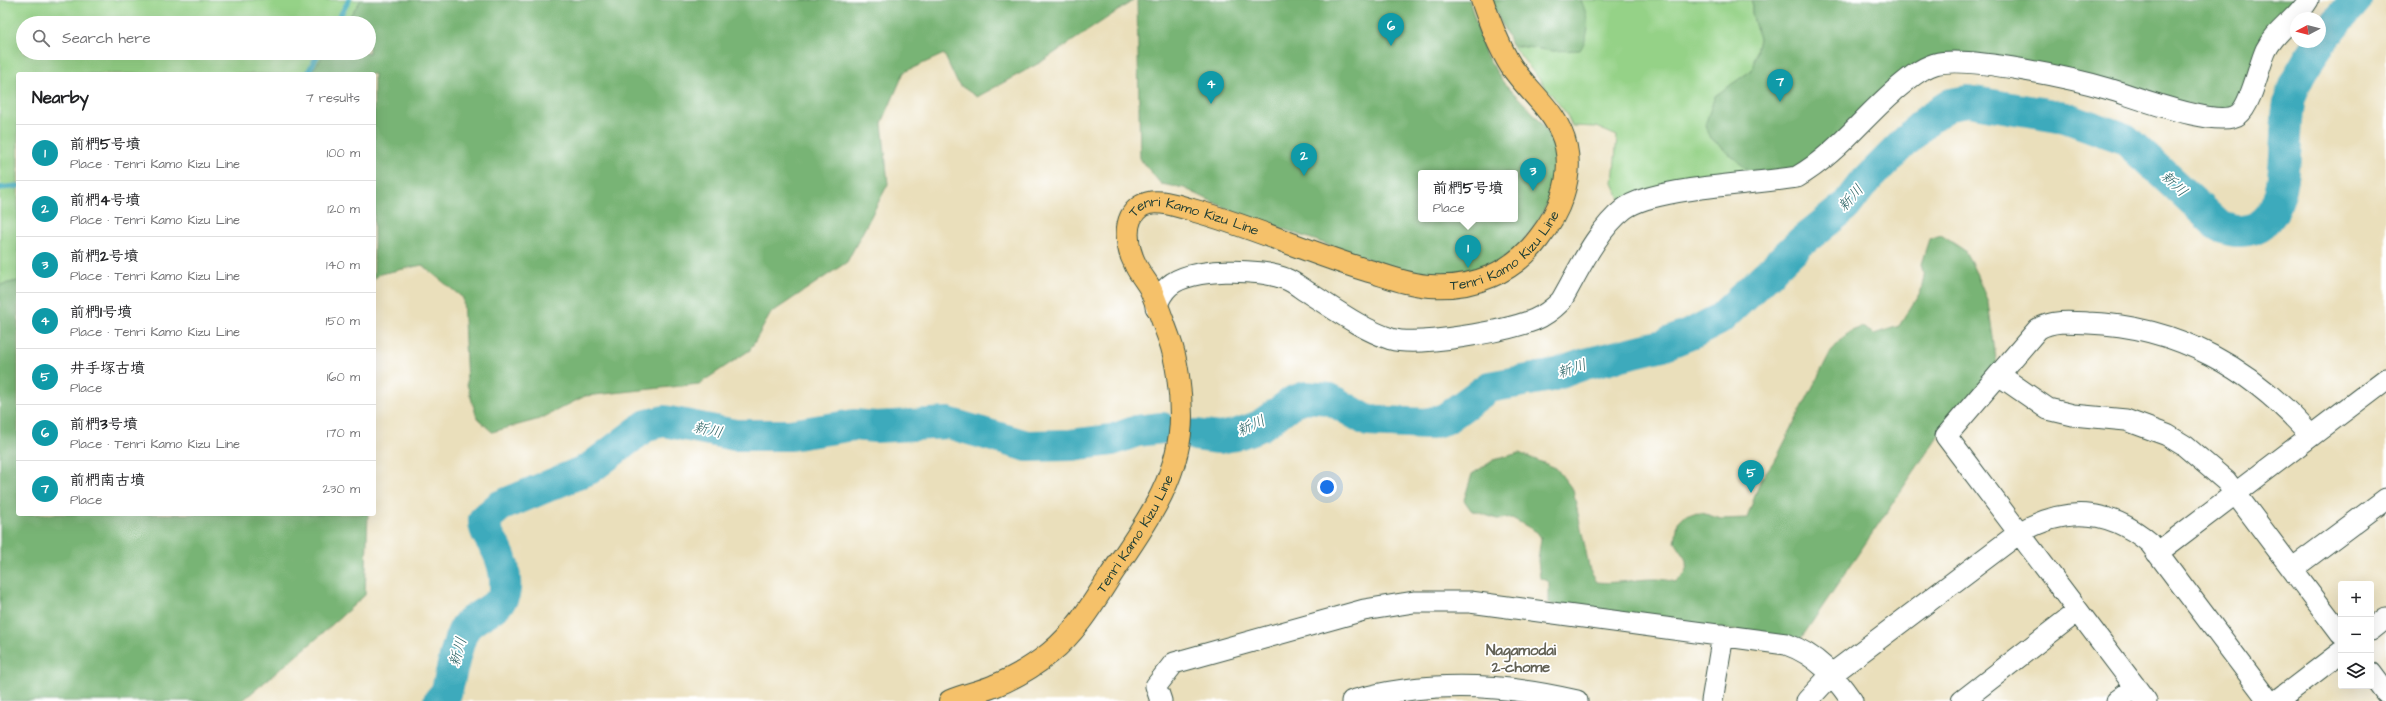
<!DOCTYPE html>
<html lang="en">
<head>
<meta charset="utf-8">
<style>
	:root { --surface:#fff; --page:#f6f6f6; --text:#202124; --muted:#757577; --line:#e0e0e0; --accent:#b5179e }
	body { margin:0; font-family:"Architects Daughter","Klee One",sans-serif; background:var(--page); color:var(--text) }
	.controls { position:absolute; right:12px; bottom:12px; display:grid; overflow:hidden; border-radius:4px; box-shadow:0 4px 16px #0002 }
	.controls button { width:36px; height:36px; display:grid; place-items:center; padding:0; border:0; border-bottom:1px solid var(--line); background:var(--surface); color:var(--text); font:20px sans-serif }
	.compass { position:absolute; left:2290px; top:12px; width:36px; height:36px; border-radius:50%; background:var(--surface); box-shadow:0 4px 16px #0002; rotate:263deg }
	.you { position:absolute; left:1327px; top:487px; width:14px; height:14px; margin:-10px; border:3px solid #fff; border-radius:50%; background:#1a73e8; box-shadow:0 0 0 6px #1a73e833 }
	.badge { display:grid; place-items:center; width:26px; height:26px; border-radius:50%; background:var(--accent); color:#fff; font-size:13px; font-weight:700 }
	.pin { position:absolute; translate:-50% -33px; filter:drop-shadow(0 1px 2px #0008) }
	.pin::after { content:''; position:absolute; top:21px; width:14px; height:12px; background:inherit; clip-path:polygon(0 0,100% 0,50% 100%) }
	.popup { position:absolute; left:1418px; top:170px; width:100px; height:52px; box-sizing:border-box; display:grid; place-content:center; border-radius:4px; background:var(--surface); filter:drop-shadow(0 1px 3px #0005); font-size:13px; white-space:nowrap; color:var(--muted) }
	.popup b { font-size:15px; color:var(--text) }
	.popup::after { content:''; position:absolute; left:50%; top:100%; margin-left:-8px; border:8px solid transparent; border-top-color:var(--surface) }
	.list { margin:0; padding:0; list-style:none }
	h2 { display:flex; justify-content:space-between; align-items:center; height:52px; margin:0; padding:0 16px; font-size:17px }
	h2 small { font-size:13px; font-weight:400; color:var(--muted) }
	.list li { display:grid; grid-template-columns:26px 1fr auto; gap:12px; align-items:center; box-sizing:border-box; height:56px; padding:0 16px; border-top:1px solid var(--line) }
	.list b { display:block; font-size:15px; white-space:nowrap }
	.list p { margin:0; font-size:13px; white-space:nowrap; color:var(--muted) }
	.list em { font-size:13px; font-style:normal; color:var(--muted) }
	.icon { flex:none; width:22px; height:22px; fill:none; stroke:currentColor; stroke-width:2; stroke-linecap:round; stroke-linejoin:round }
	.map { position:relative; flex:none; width:2386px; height:701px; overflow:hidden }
	.search { position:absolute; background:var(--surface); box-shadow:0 4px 16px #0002; left:16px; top:16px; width:360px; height:44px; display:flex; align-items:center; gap:10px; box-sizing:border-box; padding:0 14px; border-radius:22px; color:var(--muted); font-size:15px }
	.panel { position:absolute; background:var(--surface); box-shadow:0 4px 16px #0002; left:16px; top:72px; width:360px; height:444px; border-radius:4px }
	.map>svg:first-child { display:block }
</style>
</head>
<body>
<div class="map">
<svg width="2386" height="701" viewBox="0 0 2386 701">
	<rect width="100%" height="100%" fill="#fff"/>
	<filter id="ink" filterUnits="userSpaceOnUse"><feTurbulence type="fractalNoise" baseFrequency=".025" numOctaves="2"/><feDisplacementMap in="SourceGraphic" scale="8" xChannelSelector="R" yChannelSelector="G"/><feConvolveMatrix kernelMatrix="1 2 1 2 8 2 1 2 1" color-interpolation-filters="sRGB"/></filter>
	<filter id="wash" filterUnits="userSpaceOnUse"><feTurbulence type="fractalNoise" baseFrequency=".012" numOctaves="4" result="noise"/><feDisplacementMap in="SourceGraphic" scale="16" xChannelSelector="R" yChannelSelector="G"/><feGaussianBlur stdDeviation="0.9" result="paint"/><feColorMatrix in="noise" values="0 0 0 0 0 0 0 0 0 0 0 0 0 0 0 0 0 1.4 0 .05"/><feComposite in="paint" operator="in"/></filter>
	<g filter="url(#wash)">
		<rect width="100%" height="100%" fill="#eadfbb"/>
		<path fill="#95d287" stroke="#5a885e" d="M0,0H361L345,23H23V53H325L310,74H18V281L0,285Z
			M1581,0H1752V13L1759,39L1752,70L1715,96L1711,138L1758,179L1623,206L1613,183L1617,136L1596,127L1572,126L1566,113L1512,45L1554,51L1588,31Z"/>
		<path fill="#78b474" stroke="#4c7854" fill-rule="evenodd" d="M361,0H1134L1041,62L977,97L958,84L944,54L904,72L882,123L888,184L847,262L771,313L750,350L699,384L585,396L540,419L492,432L477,418L467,384L463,298L422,265L380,274L374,279V74H310L325,53H369V23H345Z
			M1137,0H1469L1486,55L1503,82L1539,119L1552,142L1559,162L1557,181L1545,208L1532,230L1516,249L1498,262L1472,274L1457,275L1433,276L1394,268L1232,211L1184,188L1161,184L1140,159ZM1421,173H1515V219H1421Z
			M1490,0H1581C1589,19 1591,33 1580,50L1554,51L1512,45Z
			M1752,0H2303L2230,113L1945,58L1809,164L1758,179L1711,138L1705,125L1715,96L1752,70L1759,39L1752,13Z
			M1941,235L1964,250L1971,262L1988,302L1997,366L1938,436L1800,640L1549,604V582L1540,578L1538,560L1541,538L1537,532L1512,518L1497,519L1471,510L1464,500L1472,474L1494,460L1519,453L1556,468L1573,490L1590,571L1597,582C1623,585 1650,574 1675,582L1686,573L1687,560L1675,542L1678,522L1686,514L1702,513L1721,519L1747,518L1761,479L1777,457L1831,351L1849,332L1862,327L1874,334L1899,326L1921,291L1924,276L1921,264L1929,239Z
			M18,281V514H368L365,595L315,640L242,701H0V285Z"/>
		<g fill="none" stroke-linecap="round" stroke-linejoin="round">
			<path stroke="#3daabc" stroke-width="5.5" d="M336,23L349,0
				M307,74L319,53
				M0,188L18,186"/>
			<path stroke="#3daabc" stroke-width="32" d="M1195,435L1219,438L1235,435L1260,426L1294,401L1306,397L1330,399L1368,421L1427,424L1445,419L1489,387L1551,376L1585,364L1663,345L1693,333L1720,319L1801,242L1846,206L1861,186L1929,118L1951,104L1968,101L2065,117L2125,139L2220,227C2227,229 2235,232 2241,231C2299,228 2279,131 2291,95C2303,59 2332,28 2356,0
				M439,701L446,693C451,677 457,640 465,628C474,614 504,609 505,589C506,576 503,562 497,550C492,540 484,533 484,520L500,506L589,469L647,425L664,421L735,435H790L854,425L876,427L948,423L1027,446L1071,445L1112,440L1137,431L1162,428"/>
		</g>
	</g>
	<g filter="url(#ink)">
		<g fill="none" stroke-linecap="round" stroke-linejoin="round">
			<defs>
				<path id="minor" d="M1156,307C1159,299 1162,292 1169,286C1190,267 1260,268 1286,279C1294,282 1302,289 1309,293C1336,310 1361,329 1391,339C1418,347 1506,331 1534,320C1544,316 1553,309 1561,301C1579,270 1596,231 1624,209C1652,187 1757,184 1797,177C1834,156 1861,120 1893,92C1906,81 1919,69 1935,64C1967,55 2075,79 2109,89C2134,96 2219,130 2239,114C2251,105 2259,65 2266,50C2276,30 2297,19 2308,0
					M1999,375L2048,409L2073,415L2126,420L2167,435L2185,446L2226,481L2341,634
					M2157,553L2386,379
					M2292,569L2386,499
					M2371,630L2386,618
					M2371,673L2386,693
					M1161,701L1156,686L1174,663L1364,610L1414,602H1470L1786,644C1817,655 1834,675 1852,701
					M1352,701C1426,680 1502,683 1577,701
					M1712,701L1723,635
					M1807,701L1832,674L2019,533C2065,506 2109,508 2150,543L2269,701
					M1962,701L2078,611
					M2117,701L2136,687
					M2146,701L1946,436L2038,329C2052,320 2072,322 2088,323C2178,326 2253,369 2311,436
					M2277,701L2341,652"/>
				<g id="major">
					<path id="s1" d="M950,701C964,695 980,692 994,686C1014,678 1034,666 1050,653C1076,632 1093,603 1111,575C1144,526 1181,478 1181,416C1181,391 1177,360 1169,338C1163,322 1157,304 1150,288C1146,281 1140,274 1136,266C1127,249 1121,219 1141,206C1155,197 1177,206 1192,210C1251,226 1307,252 1366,270C1387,276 1408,285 1430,286C1473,289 1513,273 1539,238C1559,213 1573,179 1566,147C1559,113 1529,93 1511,66C1498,45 1490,23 1482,0"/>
				</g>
			</defs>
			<use href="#minor" stroke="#3d5548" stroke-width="23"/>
			<use href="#major" stroke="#3d5548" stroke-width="24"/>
			<use href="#minor" stroke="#fff" stroke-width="21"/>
			<use href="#major" stroke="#f5c16b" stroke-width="22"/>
		</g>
	</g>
	<g text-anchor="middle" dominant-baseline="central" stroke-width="3.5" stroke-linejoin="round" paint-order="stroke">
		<g font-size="14" fill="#1f3d34" stroke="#fff">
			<text stroke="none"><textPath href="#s1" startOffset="667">Tenri Kamo Kizu Line</textPath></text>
			<text stroke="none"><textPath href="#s1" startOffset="1003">Tenri Kamo Kizu Line</textPath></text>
			<text stroke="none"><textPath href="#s1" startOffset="259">Tenri Kamo Kizu Line</textPath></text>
		</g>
		<g font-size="15" font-style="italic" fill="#2a6364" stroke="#fff">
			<text transform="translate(2174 184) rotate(43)">新川</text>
			<text transform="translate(1851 198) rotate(-48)">新川</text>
			<text transform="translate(1572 369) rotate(-18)">新川</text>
			<text transform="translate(1251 426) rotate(-24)">新川</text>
			<text transform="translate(708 430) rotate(12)">新川</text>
			<text transform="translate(458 652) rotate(-74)">新川</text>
		</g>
		<g font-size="15" font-weight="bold" fill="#636255" stroke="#fff">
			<text x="1521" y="650">Nagamodai<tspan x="1521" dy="17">2-chome</tspan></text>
		</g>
	</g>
</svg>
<div class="controls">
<button>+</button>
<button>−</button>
<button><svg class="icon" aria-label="layers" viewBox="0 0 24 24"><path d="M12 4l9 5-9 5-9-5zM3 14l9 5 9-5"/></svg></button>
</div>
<svg class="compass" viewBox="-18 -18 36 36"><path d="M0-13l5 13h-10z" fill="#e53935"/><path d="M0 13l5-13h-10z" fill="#757577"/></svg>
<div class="you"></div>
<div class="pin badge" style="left:1468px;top:268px;background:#0f9aa8">1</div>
<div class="popup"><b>前椚5号墳</b>Place</div>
<div class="pin badge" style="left:1304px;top:176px;background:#0f9aa8">2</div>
<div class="pin badge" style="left:1533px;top:191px;background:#0f9aa8">3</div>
<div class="pin badge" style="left:1211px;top:104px;background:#0f9aa8">4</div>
<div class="pin badge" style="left:1751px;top:493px;background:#0f9aa8">5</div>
<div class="pin badge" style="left:1391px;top:46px;background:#0f9aa8">6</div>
<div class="pin badge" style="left:1780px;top:102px;background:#0f9aa8">7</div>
<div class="search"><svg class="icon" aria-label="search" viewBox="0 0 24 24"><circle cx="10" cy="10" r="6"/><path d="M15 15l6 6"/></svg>Search here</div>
<section class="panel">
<h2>Nearby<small>7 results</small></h2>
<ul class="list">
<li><span class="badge" style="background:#0f9aa8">1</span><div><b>前椚5号墳</b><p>Place · Tenri Kamo Kizu Line</p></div><em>100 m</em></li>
<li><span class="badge" style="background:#0f9aa8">2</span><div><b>前椚4号墳</b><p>Place · Tenri Kamo Kizu Line</p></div><em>120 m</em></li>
<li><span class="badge" style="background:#0f9aa8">3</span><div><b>前椚2号墳</b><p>Place · Tenri Kamo Kizu Line</p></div><em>140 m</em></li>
<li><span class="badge" style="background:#0f9aa8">4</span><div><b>前椚1号墳</b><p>Place · Tenri Kamo Kizu Line</p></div><em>150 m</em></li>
<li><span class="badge" style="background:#0f9aa8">5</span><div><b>井手塚古墳</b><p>Place</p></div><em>160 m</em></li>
<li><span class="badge" style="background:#0f9aa8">6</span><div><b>前椚3号墳</b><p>Place · Tenri Kamo Kizu Line</p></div><em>170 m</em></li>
<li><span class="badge" style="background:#0f9aa8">7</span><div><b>前椚南古墳</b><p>Place</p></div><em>230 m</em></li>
</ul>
</section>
</div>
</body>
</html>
